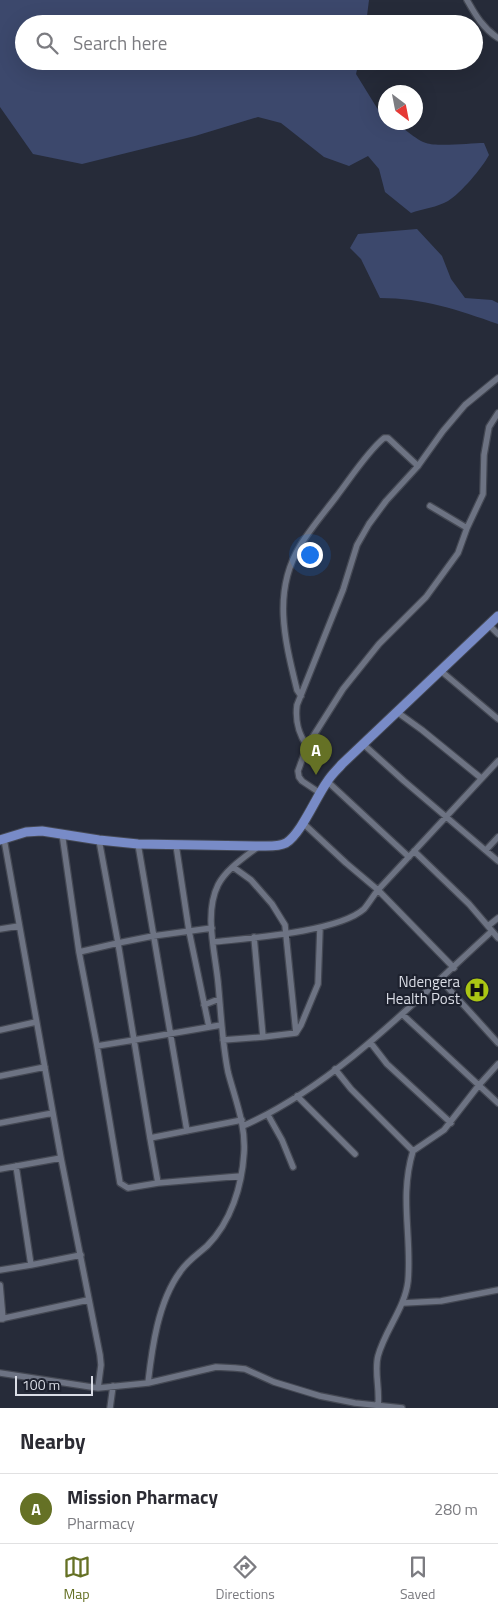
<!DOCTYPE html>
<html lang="en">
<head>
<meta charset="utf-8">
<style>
	:root { --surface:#fff; --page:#f7f7f7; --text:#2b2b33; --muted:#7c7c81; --line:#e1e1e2; --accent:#657125 }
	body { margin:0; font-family:"Titillium Web",sans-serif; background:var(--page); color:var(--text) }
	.compass { position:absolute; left:378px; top:85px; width:45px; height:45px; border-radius:50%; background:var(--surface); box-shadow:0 5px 20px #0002; rotate:148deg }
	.scale { position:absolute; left:15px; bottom:12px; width:78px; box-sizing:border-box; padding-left:5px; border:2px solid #dadde6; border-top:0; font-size:14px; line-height:18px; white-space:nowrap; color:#dadde6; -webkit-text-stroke:4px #1d212e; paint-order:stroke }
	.you { position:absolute; left:309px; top:554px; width:18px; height:18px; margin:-12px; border:4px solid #fff; border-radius:50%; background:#1a73e8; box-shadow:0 0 0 8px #1a73e833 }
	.badge { display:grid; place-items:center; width:32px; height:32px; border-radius:50%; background:var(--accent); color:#fff; font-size:16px; font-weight:700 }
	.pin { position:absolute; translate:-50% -41px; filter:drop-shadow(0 1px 2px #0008) }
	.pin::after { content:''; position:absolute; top:26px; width:18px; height:15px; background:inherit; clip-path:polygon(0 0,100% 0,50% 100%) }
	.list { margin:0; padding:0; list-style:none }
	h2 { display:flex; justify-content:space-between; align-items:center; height:65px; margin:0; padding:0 20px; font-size:21px }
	h2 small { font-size:16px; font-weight:400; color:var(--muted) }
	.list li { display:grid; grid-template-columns:32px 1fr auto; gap:15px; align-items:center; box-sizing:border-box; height:70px; padding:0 20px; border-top:1px solid var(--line) }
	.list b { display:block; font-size:19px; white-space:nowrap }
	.list p { margin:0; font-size:16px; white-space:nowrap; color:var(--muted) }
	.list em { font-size:16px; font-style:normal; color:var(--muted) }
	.icon { flex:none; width:28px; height:28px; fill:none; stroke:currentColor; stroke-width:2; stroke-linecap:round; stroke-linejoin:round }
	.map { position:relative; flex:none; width:498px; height:1408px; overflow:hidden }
	.search { position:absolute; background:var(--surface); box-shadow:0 5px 20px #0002; left:15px; right:15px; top:15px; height:55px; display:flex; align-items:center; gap:12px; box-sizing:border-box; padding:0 18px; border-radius:28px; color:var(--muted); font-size:19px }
	.sheet { height:135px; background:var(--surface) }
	nav { display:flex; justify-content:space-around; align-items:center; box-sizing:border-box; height:70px; border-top:1px solid var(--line); background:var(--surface); font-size:14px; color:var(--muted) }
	nav a { display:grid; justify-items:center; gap:2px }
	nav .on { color:var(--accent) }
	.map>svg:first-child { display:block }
</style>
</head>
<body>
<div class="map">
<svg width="498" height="1408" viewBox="0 0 498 1408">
	<rect width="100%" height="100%" fill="#262b39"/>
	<path fill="#3c486c" d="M0,0H369L366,24H24V61H359L356,74L377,108L385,115L386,122C402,122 411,138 426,143C437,147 472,143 484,143L489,155C482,168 461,193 448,201C438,207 422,209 411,213L385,192L379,169L368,156L349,166L324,157L281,123L258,117L195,136L82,164L33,154L0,107Z
		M417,229L442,256L451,279L465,298L492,300L498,303V324C458,310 423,298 380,298L361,259L350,248L358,234Z"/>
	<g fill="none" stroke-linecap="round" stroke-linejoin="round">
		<defs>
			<path id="minor" d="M467,0C476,16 483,28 498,38
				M430,506L467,528
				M489,625L498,634
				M441,671L498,719
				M301,696L297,690C285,641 272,592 300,546C310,529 324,513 336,497C350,479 367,452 384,438H388L418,466
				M397,712L422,730L481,778
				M363,744L404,781L498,861
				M307,746C298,733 295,721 297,705L343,590L357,545L369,524L386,501L418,466L443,431L465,405L498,378
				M327,781L409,857
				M320,793L302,781L299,777L298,771L307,746L343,689L379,644L426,597L458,553L467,528L483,494L484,455L489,427L498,413
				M62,833L79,952L97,1046L120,1183L128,1188L158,1183L241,1176
				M4,839L61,1158L100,1355L101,1365L98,1388
				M138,844L187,1131
				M176,845L189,931L209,1027
				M486,850L498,837
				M414,851L469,904L498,938
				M233,867L251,880L272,904L285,925L296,1033
				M488,926L498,918
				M212,928L153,936L118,943L134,1040L221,1025
				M0,929L19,926
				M213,942C249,938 338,932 364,909C369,903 373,896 378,890L346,863L303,823
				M79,952L118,943L99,840
				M454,968L378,890L498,761
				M440,979L498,1043
				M204,1005L219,999
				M402,1014L498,1103
				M0,1030L36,1022
				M263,1037L296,1033L301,1025L318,984L320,928
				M223,1040L263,1037L254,937
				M370,1042L387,1064L451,1123
				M97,1046L134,1040L150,1138L242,1120
				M335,1069L351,1089L413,1151
				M0,1076L45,1067
				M297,1096L355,1154
				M268,1115L282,1140L293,1167
				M0,1123L53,1113
				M243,1126C337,1084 417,999 492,931
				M150,1138L158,1183
				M0,1169L61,1158
				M31,1265L81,1255
				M0,1270L31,1265L16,1166
				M0,1285L3,1319
				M403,1303L441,1301L498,1290
				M0,1319L88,1300
				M0,1373L98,1388L148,1383L216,1367L235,1368L245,1369L274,1382L320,1396L355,1403L402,1408
				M148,1383C152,1348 158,1302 180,1272C187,1261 198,1254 207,1246C231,1222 242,1186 244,1153C246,1125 235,1099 228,1072C222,1042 221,1012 218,982C215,952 204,913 218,885C226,869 245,857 259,846
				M378,1405C380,1389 374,1371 378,1356C385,1330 405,1308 408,1281C412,1236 399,1197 413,1151L444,1130L479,1085L498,1064
				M110,1408L113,1386"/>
			<path id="primary" d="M0,840L26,832L42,831L99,840L138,844L259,846C267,846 278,847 286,843C301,834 316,797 327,782C331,775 337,770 342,764L498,616"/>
		</defs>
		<use href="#minor" stroke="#444853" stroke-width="8"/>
		<use href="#primary" stroke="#444853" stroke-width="11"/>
		<use href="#minor" stroke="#6d7383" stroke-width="5.5"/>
		<use href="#primary" stroke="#788bc7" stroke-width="9"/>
	</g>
	<defs>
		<symbol id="hospital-disc" viewBox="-11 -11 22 22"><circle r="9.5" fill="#abc614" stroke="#1d212e"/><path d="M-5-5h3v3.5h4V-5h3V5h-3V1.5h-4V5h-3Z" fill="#111"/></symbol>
	</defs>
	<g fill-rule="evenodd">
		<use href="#hospital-disc" x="463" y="976" width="28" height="28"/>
	</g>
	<g text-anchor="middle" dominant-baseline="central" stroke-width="4.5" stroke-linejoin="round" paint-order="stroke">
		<g font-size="15" fill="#dadde6" stroke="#1d212e" text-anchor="end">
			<text x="460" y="981">Ndengera<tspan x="460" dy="17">Health Post</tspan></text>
		</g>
	</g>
</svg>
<svg class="compass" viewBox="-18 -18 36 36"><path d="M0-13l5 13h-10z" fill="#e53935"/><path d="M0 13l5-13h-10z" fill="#7c7c81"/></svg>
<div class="scale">100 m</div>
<div class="you"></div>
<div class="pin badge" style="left:316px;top:775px">A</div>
<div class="search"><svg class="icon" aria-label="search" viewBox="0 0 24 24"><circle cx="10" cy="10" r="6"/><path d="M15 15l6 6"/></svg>Search here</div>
</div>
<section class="sheet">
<h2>Nearby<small></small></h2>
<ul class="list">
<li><span class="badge">A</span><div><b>Mission Pharmacy</b><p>Pharmacy</p></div><em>280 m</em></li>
</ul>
</section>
<nav>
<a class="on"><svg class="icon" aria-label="map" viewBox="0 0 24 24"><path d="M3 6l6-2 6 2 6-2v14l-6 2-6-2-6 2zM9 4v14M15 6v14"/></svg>Map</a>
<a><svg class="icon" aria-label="directions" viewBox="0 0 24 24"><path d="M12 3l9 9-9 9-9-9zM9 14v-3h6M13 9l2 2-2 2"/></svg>Directions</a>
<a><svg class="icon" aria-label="saved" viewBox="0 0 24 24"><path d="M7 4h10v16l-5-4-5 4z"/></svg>Saved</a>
</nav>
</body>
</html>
